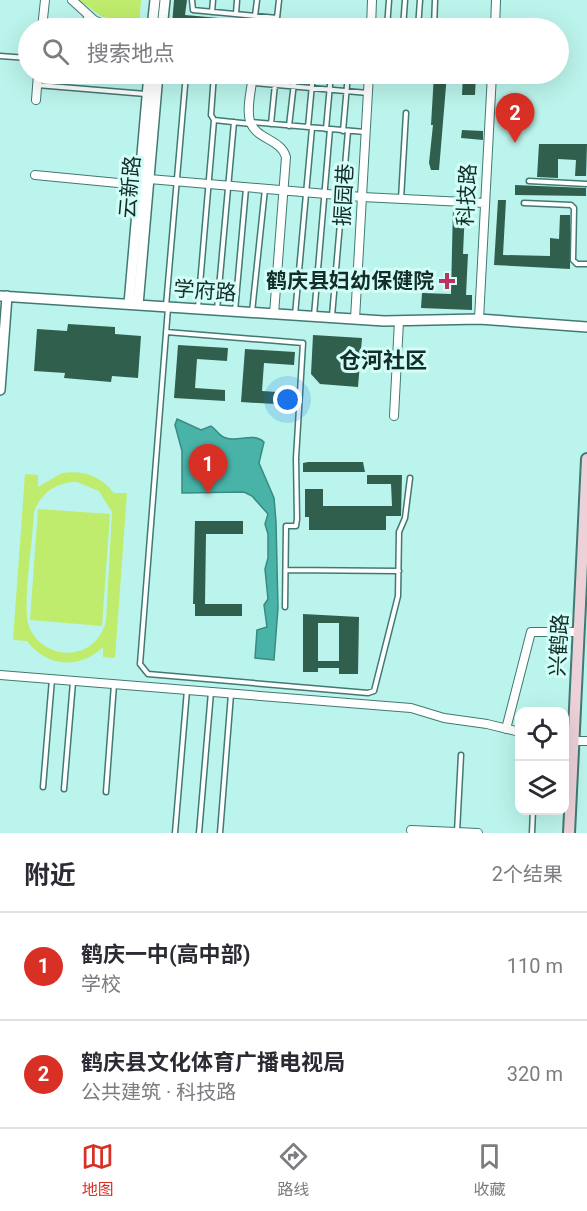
<!DOCTYPE html>
<html lang="zh">
<head>
<meta charset="utf-8">
<style>
	:root { --surface:#fff; --page:#f7f7f7; --text:#2b2b33; --muted:#7c7c81; --line:#e1e1e2; --accent:#d93025 }
	body { margin:0; font-family:Roboto,"Noto Sans SC",sans-serif; background:var(--page); color:var(--text) }
	.controls { position:absolute; right:18px; bottom:18px; display:grid; overflow:hidden; border-radius:12px; box-shadow:0 6px 24px #0002 }
	.controls button { width:54px; height:54px; display:grid; place-items:center; padding:0; border:0; border-bottom:2px solid var(--line); background:var(--surface); color:var(--text); font:30px sans-serif }
	.you { position:absolute; left:288px; top:400px; width:21px; height:21px; margin:-15px; border:4px solid #fff; border-radius:50%; background:#1a73e8; box-shadow:0 0 0 9px #1a73e833 }
	.badge { display:grid; place-items:center; width:39px; height:39px; border-radius:50%; background:var(--accent); color:#fff; font-size:20px; font-weight:700 }
	.pin { position:absolute; translate:-50% -50px; filter:drop-shadow(0 2px 3px #0008) }
	.pin::after { content:''; position:absolute; top:32px; width:21px; height:18px; background:inherit; clip-path:polygon(0 0,100% 0,50% 100%) }
	.list { margin:0; padding:0; list-style:none }
	h2 { display:flex; justify-content:space-between; align-items:center; height:78px; margin:0; padding:0 24px; font-size:26px }
	h2 small { font-size:20px; font-weight:400; color:var(--muted) }
	.list li { display:grid; grid-template-columns:39px 1fr auto; gap:18px; align-items:center; box-sizing:border-box; height:108px; padding:0 24px; border-top:2px solid var(--line) }
	.list b { display:block; font-size:22px; white-space:nowrap }
	.list p { margin:0; font-size:20px; white-space:nowrap; color:var(--muted) }
	.list em { font-size:20px; font-style:normal; color:var(--muted) }
	.icon { flex:none; width:33px; height:33px; fill:none; stroke:currentColor; stroke-width:2; stroke-linecap:round; stroke-linejoin:round }
	.map { position:relative; flex:none; width:587px; height:833px; overflow:hidden }
	.search { position:absolute; background:var(--surface); box-shadow:0 6px 24px #0002; left:18px; right:18px; top:18px; height:66px; display:flex; align-items:center; gap:15px; box-sizing:border-box; padding:0 21px; border-radius:33px; color:var(--muted); font-size:22px }
	.sheet { height:294px; background:var(--surface) }
	nav { display:flex; justify-content:space-around; align-items:center; box-sizing:border-box; height:84px; border-top:2px solid var(--line); background:var(--surface); font-size:16px; color:var(--muted) }
	nav a { display:grid; justify-items:center; gap:3px }
	nav .on { color:var(--accent) }
	.map>svg:first-child { display:block }
</style>
</head>
<body>
<div class="map">
<svg width="587" height="833" viewBox="0 0 587 833">
	<rect width="100%" height="100%" fill="#bbf4ec"/>
	<path fill="#bfec6c" fill-rule="evenodd" d="M79,0H141L139,27L101,16Z
		M62,473C83,470 101,476 114,493H127L115,658L103,657V647C80,670 46,667 27,641L13,640L25,474L38,475V487ZM77,482L99,491L112,512L106,621C102,637 91,649 75,652C55,656 33,643 28,623C23,602 33,538 34,512C41,493 56,482 77,482Z
		M38,509L110,514L102,626L30,620Z"/>
	<path fill="#49b3a8" stroke="#398a82" stroke-width="1.5" d="M177,419L201,430L211,426C217,430 219,436 226,438C239,442 253,432 264,442L259,463L274,498L276,522L278,608L274,660L255,658L257,630L267,627L264,605L268,599L265,569L268,558V534L265,524L268,514L252,496L244,492L182,493V451L175,425Z"/>
	<path fill="#315f4d" fill-rule="evenodd" d="M174,0H187L185,15L219,18L218,28L172,25Z
		M241,19L277,22L286,20L285,28L241,26Z
		M434,74H447L439,170H431L429,163L433,125H431Z
		M463,74H476L475,95H462Z
		M462,130L483,131V140L461,138Z
		M539,144H587L586,176H575L576,160L558,159V178L537,177Z
		M515,185L586,188V196L515,195Z
		M498,200H506L503,255L550,256V238L559,239L560,215H570V269L494,265Z
		M453,207L465,209L463,254H468L466,295H472V310L421,308L422,293L451,294Z
		M68,324L115,327V334L141,336L138,378L112,376L111,382L64,378L65,373L34,371L37,329L67,331Z
		M313,335L362,338L358,387L320,384L311,374Z
		M178,345L228,348L227,361L197,359L195,388L225,390V401L174,398Z
		M245,349L295,352L294,365L264,363L262,391L292,393V405L241,402Z
		M308,462H363L365,472H303V463Z
		M367,475H402L401,516H386V530H309V517H305V489H323V506H392L391,484H367Z
		M195,521H243V534H206L205,604H242V616H195V604H193Z
		M303,614L359,617L358,674H339V668H318V672H303ZM318,623H339V661H318Z"/>
	<g fill="none" stroke-linecap="round" stroke-linejoin="round">
		<defs>
			<path id="service" d="M192,0L193,10L277,18L279,0
				M212,12L213,0
				M236,14L237,0
				M255,16L257,0
				M387,28L389,0
				M403,28L405,0
				M418,28L420,0
				M434,28L435,0
				M0,56L28,58
				M253,83L368,93
				M37,85L146,94
				M214,120L251,124
				M251,122L365,132
				M271,124L276,74
				M289,126L295,74
				M308,127L313,74
				M326,129L331,74
				M343,131L348,74
				M529,181L587,184
				M401,199L406,113
				M524,203L571,205L574,208L573,260L577,264H587
				M166,306L186,74
				M168,308L140,664L148,674L368,693L374,691L398,596L399,532L405,518L410,478
				M198,308L214,120L211,115L214,74
				M217,310L234,122
				M235,311L246,188
				M252,312L265,189
				M295,315L312,128
				M314,316L330,129
				M332,316L348,131
				M166,332L303,343L296,458L297,519L296,526H286L285,607
				M286,570L399,571
				M43,787L52,679
				M64,789L73,682
				M106,792L114,684
				M457,832L461,755
				M175,833L187,690
				M199,833L211,692
				M220,833L231,694
				M532,833L533,810"/>
			<path id="minor" d="M72,0L94,20L112,28
				M42,28L45,0
				M83,28L89,16
				M371,28L372,0
				M495,28L496,0
				M253,74C252,87 246,108 250,121C255,139 281,139 286,157L274,314
				M36,100L38,74
				M35,175L139,185
				M149,179L362,197L485,203
				M355,319L369,74
				M479,319L492,74
				M394,416L399,321
				M0,675L411,708L444,718L487,724L520,732
				M506,729L531,632H579
				M574,741H587
				M411,830L478,833"/>
			<path id="tertiary" d="M152,28L155,0
				M162,28L165,0
				M0,296L384,321L479,319L587,327
				M129,304L149,74
				M138,305L158,74
				M0,390L7,296"/>
			<path id="secondary" d="M569,833L587,459"/>
		</defs>
		<use href="#service" stroke="#427972" stroke-width="7"/>
		<use href="#minor" stroke="#427972" stroke-width="10"/>
		<use href="#tertiary" stroke="#427972" stroke-width="12"/>
		<use href="#secondary" stroke="#427972" stroke-width="14"/>
		<use href="#service" stroke="#fff" stroke-width="4"/>
		<use href="#minor" stroke="#fff" stroke-width="8"/>
		<use href="#tertiary" stroke="#fff" stroke-width="9"/>
		<use href="#secondary" stroke="#ecd2d8" stroke-width="10"/>
	</g>
	<path fill="#bf3160" stroke="#d1fff8" stroke-width="2" d="M444 272h6v6h6v6h-6v6h-6v-6h-6v-6h6z"/>
	<g text-anchor="middle" dominant-baseline="central" stroke-width="6" stroke-linejoin="round" paint-order="stroke">
		<g font-size="21" fill="#152c29" stroke="#d1fff8">
			<text transform="translate(130 187) rotate(-85)">云新路</text>
			<text transform="translate(344 195) rotate(-87)">振园巷</text>
			<text transform="translate(467 195) rotate(-87)">科技路</text>
			<text transform="translate(205 291) rotate(4)">学府路</text>
			<text transform="translate(559 645) rotate(-87)">兴鹤路</text>
		</g>
		<g font-size="21" font-weight="bold" fill="#152c29" stroke="#d1fff8" text-anchor="end">
			<text x="434" y="281">鹤庆县妇幼保健院</text>
		</g>
		<g font-size="22" font-weight="bold" fill="#152c29" stroke="#d1fff8">
			<text x="383" y="360">仓河社区</text>
		</g>
	</g>
</svg>
<div class="controls">
<button><svg class="icon" aria-label="locate" viewBox="0 0 24 24"><circle cx="12" cy="12" r="6"/><path d="M12 2v4M12 18v4M2 12h4M18 12h4"/></svg></button>
<button><svg class="icon" aria-label="layers" viewBox="0 0 24 24"><path d="M12 4l9 5-9 5-9-5zM3 14l9 5 9-5"/></svg></button>
</div>
<div class="you"></div>
<div class="pin badge" style="left:208px;top:494px">1</div>
<div class="pin badge" style="left:515px;top:143px">2</div>
<div class="search"><svg class="icon" aria-label="search" viewBox="0 0 24 24"><circle cx="10" cy="10" r="6"/><path d="M15 15l6 6"/></svg>搜索地点</div>
</div>
<section class="sheet">
<h2>附近<small>2个结果</small></h2>
<ul class="list">
<li><span class="badge">1</span><div><b>鹤庆一中(高中部)</b><p>学校</p></div><em>110 m</em></li>
<li><span class="badge">2</span><div><b>鹤庆县文化体育广播电视局</b><p>公共建筑 · 科技路</p></div><em>320 m</em></li>
</ul>
</section>
<nav>
<a class="on"><svg class="icon" aria-label="map" viewBox="0 0 24 24"><path d="M3 6l6-2 6 2 6-2v14l-6 2-6-2-6 2zM9 4v14M15 6v14"/></svg>地图</a>
<a><svg class="icon" aria-label="directions" viewBox="0 0 24 24"><path d="M12 3l9 9-9 9-9-9zM9 14v-3h6M13 9l2 2-2 2"/></svg>路线</a>
<a><svg class="icon" aria-label="saved" viewBox="0 0 24 24"><path d="M7 4h10v16l-5-4-5 4z"/></svg>收藏</a>
</nav>
</body>
</html>
